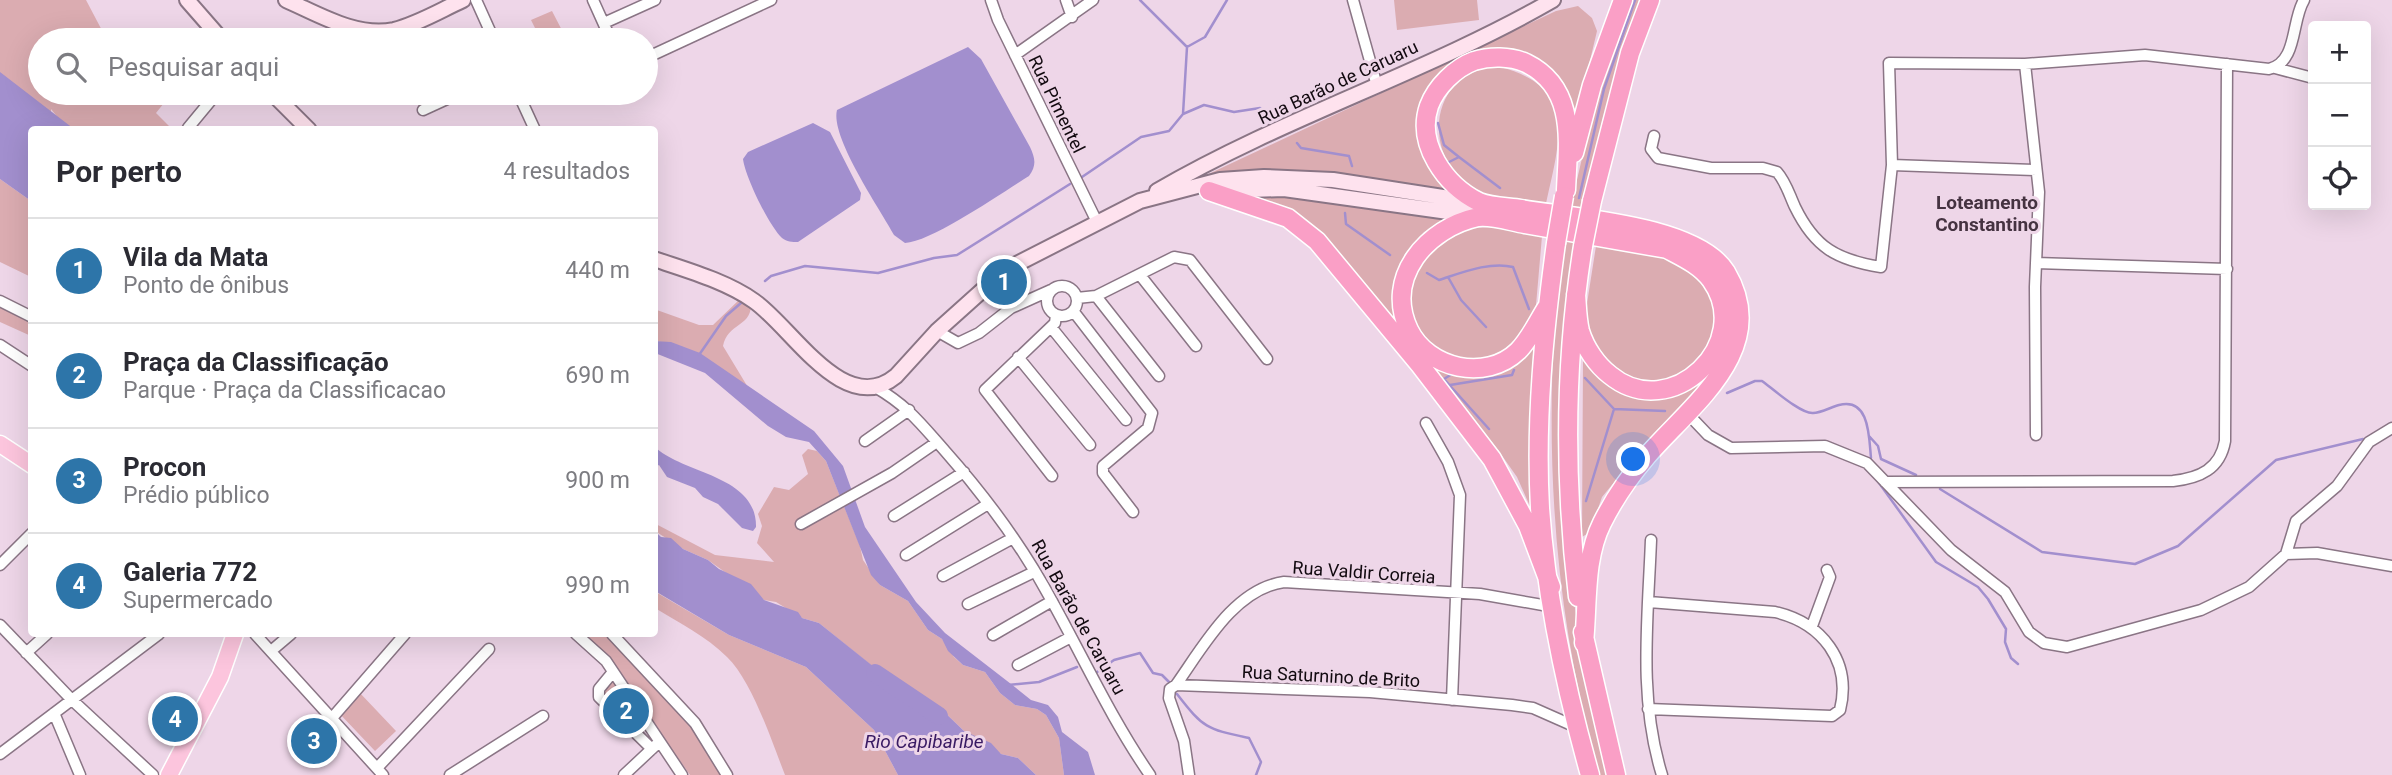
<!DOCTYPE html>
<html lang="pt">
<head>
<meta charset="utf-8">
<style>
	:root { --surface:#fff; --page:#f2f2f3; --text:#2b2b33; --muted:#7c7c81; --line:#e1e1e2; --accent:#2d75a9 }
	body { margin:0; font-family:Roboto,sans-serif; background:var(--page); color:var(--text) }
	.controls { position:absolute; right:21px; top:21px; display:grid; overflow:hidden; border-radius:7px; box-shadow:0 7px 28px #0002 }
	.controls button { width:63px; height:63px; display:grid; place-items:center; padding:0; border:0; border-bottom:2px solid var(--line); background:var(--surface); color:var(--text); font:35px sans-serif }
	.you { position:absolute; left:1634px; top:460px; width:24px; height:24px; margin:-18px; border:5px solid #fff; border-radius:50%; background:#1a73e8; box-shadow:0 0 0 10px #1a73e833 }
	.badge { display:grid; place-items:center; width:46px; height:46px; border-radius:50%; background:var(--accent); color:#fff; font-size:23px; font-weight:700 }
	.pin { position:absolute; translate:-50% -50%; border:4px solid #fff; box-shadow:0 2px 7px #0006 }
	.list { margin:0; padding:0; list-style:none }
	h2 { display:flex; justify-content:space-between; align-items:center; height:91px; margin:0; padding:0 28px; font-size:30px }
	h2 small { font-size:23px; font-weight:400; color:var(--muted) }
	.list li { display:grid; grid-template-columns:46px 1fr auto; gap:21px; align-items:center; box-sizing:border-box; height:105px; padding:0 28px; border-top:2px solid var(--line) }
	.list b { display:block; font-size:26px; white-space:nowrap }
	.list p { margin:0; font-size:23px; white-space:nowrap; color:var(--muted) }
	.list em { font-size:23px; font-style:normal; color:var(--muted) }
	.icon { flex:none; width:38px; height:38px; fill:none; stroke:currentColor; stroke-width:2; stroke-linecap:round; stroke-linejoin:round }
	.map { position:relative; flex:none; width:2392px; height:775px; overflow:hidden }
	.search { position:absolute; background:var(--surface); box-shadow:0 7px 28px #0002; left:28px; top:28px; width:630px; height:77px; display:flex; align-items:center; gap:18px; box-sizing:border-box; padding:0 24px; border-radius:38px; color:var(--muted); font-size:26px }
	.panel { position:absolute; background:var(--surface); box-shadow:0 7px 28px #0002; left:28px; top:126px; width:630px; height:511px; border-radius:7px }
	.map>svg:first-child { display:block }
</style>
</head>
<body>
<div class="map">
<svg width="2392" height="775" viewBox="0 0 2392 775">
	<rect width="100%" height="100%" fill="#eed6e8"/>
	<path fill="#dbacb1" d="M0,0H86L106,38L122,29L132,38L159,32L181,39L40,40V93H172L156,113L172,129H67L51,109V114L0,121Z
		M1394,0H1477L1479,20L1397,30Z
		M1628,0H1639L1602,122L1581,216L1569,214L1597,94Z
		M1578,6L1592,18L1597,31L1577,115C1556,58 1535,56 1479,55L1426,105L1437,175L1449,193L1277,169L1200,178L1556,11Z
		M552,11L567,40H541L531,20Z
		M1500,67C1581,87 1558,146 1545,208C1525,203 1482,197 1467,185C1419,147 1434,67 1500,67Z
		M0,179L31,201V277L0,262Z
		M1248,194L1321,200L1450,219L1424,232L1405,254L1394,285L1397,315L1407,335L1472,377L1501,373L1540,343L1536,520L1517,477L1498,450L1332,244C1306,220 1282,203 1248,194Z
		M1495,227L1542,236L1535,317L1518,345L1487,362L1449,358L1422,338L1408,310L1414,266L1429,247L1467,228Z
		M1562,239L1579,240L1568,562L1581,648L1609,775H1600C1549,602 1542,418 1562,239Z
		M1596,246L1670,259L1690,270L1706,285L1718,318L1708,358L1657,388L1614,376L1583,329Z
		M740,299L751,306C750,327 728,323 723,346L749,389C719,368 693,345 655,341L654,309L699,325H713Z
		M0,303L31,319V336L0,322Z
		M1583,360C1621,410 1663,410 1713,376L1630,463L1602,497L1590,532L1582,537Z
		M808,449L817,451L826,461L860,546L863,560L880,585L908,601L928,630L942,639L954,657L963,665L985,672L1000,693L1015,705L1037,709L1046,715L1059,738L1064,775H1036L1018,758L1001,754L964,731L937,705L920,700L918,707L901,697L893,683L819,623L802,618L776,602L764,600L708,560L683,549L655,531L654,523L715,555L774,562L757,543L762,526L758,514L774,487L789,490L808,474L802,455Z
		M654,591L729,635L806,667L874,730L898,775H785C772,742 752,681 727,657C706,636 679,623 655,608Z
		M584,634H610L692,722L725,775H690L608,658Z
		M613,678L643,729V735L601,694Z
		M359,692L396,731L375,751L338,712Z"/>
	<path fill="#a28fce" d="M968,47L981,59L1030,147C1035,158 1037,165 1029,176C1001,193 933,241 905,243L894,235C880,209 830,137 837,110Z
		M0,72L74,129L32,130L31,201L0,179Z
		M813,123L830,132L861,193L860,200L798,242C792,242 787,242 782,238C769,226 745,176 743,159L748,152Z
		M654,341L671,342L700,353L814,431L843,466L865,527L916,602L945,633L1011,684L1031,700L1048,705L1058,717L1062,732L1088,752L1095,775H1064L1059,738L1046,715L1037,709L1015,705L1000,693L985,672L963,665L948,651L942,639L928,630L908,601L880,585L871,575L826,461L809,442L786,437L768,426L705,373L655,353Z
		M655,447C683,474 757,475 756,527L753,531L742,528L718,504L703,497L695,488L667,477L659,465L655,467Z
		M655,531L661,537L671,538L683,549L708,560L719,569L751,584L764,600L798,612L802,618L819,623L894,683L901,697L918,707L920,700L937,705L964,731L991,743L1001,754L1018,758L1036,775H898L874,730L806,667L729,635L655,591Z"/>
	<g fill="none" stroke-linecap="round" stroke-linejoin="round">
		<path stroke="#a28fce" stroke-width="2.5" d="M1140,0L1187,47
			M1183,114L1204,105L1234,112L1260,108L1275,120
			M1438,123L1444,145L1459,157
			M1297,143L1301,148L1349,156L1352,166
			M1447,163L1459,157L1500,188
			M1082,177L1141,137L1169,131L1183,114L1187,47L1205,37L1227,0
			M1579,198L1604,89L1635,0
			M1345,213L1346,224L1390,255
			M1427,273L1439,280C1461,273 1490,261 1513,267L1529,309
			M1448,277L1461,300L1486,327
			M765,281L771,276L805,266L878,273L934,258L957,255L1070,184
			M699,355L726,316L741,303
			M1452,374L1444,379L1489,429
			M1585,378L1614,409L1665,411
			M1450,385L1512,375L1514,370
			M1727,393L1755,381H1762C1773,389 1801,414 1813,413C1821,413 1831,407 1839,405C1870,397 1869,438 1871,458
			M1869,436L1878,446L1881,459L1916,475
			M1874,476L1936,562L1978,587L1988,599L2006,629L2005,642L2011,658L2018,664
			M1940,489L2042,552L2135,564L2178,546L2276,460L2363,439
			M1586,501L1614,409
			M1097,672L1114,660L1140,653L1153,673L1162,675L1170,683
			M1008,685L1039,682L1077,667
			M1177,694C1204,729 1207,729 1249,738L1261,762L1256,775"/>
		<path stroke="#a28fce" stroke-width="18" d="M875,673L939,716"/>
		<defs>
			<path id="street" d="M476,0L494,40
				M593,0L611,40
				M991,0L998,20L1097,222
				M1066,0L1072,17
				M1353,0L1377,86
				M604,23L655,0
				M1015,55L1093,0
				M646,58L771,0
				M2025,64L2039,192L2035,287L2036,435
				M2275,68L2313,78
				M518,93L535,130
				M423,110L460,93
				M188,128L217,93
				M1654,136L1651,149L1658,158L1711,168H1763L1777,172C1786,182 1789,194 1795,207C1815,248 1837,260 1881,267L1892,165L1889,63L2025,64L2145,55L2269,69C2298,62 2291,21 2304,0
				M1892,165L2036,170
				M2036,263L2227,269
				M1140,275L1196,346
				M1047 301a15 15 0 1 1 30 0a15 15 0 1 1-30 0Z
				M1096,296L1159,376
				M1077,298L1096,296L1174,257L1190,260L1267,359
				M0,301L32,317
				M1074,312L1152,413L1148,428L1103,466V473L1133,512
				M1051,327L1126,420
				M937,331L958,343L979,333L1011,308L1051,290
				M0,345L32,366
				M1018,357L1090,445
				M875,387C908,406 921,424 945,451C986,497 1024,549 1053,603C1085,661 1112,720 1150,775
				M1687,413L1708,435L1731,448L1825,446L1867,463L1951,550L2005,592L2029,632L2044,643L2067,647L2201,610L2249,587L2286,554L2296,521L2337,486L2369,442L2392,428
				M1426,423L1448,462L1460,495L1452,700
				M865,441L909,410
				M1052,476L985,390L1055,323L1056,315
				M1885,482L2173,481C2200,478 2220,469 2225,441L2227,64
				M894,516L964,472
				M801,524L892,473L937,442
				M1651,540C1648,619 1638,698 1662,775
				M2286,554L2317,553L2392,566
				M906,555L988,504
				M0,565L32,533
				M943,576L1013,538
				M968,604L1034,572
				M0,625L71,699L153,775
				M1812,626L1830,577L1827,570
				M255,634L383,775
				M576,634L606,661L682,775
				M612,634L695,723L727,775
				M993,635L1052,601
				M271,651L291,634
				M26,653L47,634
				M1018,665L1071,637
				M613,672L599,689V697L652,749
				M1176,685C1203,647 1234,589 1284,582L1480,594L1554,607
				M1648,709L1832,716L1840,710C1852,661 1822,623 1775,612L1649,602
				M54,713L80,775
				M332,718L405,634
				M0,754L159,634
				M377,768L489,649
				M450,775L543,716
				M624,775L656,745
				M1189,775L1184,741L1169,698L1170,689L1176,685L1370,692L1512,705L1533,708L1576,727"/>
			<path id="secondary" d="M187,0L222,40
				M286,0C318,14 357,38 394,30C418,24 441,10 463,0
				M272,93L309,130
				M1157,191C1284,117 1426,73 1553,0
				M1216,191L1284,189L1477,216
				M654,259C686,270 726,281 754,301C792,327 844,419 896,376L937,331L1005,270L1140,201L1220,180L1264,177L1333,180L1475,202"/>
			<path id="primary" d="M0,444L32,465
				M169,775L220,677L235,634"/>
			<path id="highway" d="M1574,153L1592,85L1623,0
				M1566,190C1568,142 1577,88 1526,63C1510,56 1490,56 1474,61C1455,68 1436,87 1429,106C1416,144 1445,185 1479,202C1491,207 1509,207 1521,209C1573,218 1697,225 1726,272C1772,349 1691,405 1647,456C1629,477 1614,499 1602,523C1584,559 1588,604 1584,643
				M1209,191L1288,218L1317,241L1420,365L1492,459L1528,526L1551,587
				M1592,201L1630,53L1650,0
				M1556,243C1544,330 1535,420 1540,508C1546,597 1566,690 1590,775
				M1547,307C1538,321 1530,339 1518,351C1486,382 1428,369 1409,330C1384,277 1427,228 1478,217C1492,215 1512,222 1525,224C1573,232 1620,241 1667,249C1682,257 1700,265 1711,280C1756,343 1671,425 1610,375C1597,365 1585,348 1580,331C1577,319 1577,306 1576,294
				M1578,597C1564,480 1564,363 1583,246
				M1583,632L1616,775"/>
		</defs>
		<use href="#street" stroke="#8a7585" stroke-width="13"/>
		<use href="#secondary" stroke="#8a7585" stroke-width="18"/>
		<use href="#primary" stroke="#fff" stroke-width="19"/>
		<use href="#highway" stroke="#fff" stroke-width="21"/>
		<use href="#street" stroke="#fff" stroke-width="10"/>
		<use href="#secondary" stroke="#fee2ee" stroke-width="14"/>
		<use href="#primary" stroke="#fcc5dd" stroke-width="16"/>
		<use href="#highway" stroke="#fa9fc6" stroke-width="18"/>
		<defs>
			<path id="highway-bridge" d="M1556,243L1564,196
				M1583,246L1592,201"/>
		</defs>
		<use href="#highway-bridge" stroke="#fff" stroke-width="21" stroke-linecap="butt"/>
		<use href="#highway-bridge" stroke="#fa9fc6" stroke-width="18"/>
	</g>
	<g text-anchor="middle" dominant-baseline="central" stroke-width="6" stroke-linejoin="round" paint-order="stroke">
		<g font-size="18" fill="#11090f" stroke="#eed6e8">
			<text transform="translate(1338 82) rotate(-25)">Rua Barão de Caruaru</text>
			<text transform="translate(1057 104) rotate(64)">Rua Pimentel</text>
			<text transform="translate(1364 572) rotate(4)">Rua Valdir Correia</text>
			<text transform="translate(1079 617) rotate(61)">Rua Barão de Caruaru</text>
			<text transform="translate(1331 676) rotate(3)">Rua Saturnino de Brito</text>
		</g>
		<g font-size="19" font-weight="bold" fill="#453341" stroke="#eed6e8">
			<text x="1987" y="202">Loteamento<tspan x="1987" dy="22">Constantino</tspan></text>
		</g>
		<g font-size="19" font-style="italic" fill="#391a63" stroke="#eed6e8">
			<text x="924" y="741">Rio Capibaribe</text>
		</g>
	</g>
</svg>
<div class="controls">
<button>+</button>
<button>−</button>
<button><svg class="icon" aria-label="locate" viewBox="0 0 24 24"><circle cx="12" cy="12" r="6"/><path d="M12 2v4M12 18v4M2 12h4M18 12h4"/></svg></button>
</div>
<div class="you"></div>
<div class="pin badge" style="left:1004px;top:282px">1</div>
<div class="pin badge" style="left:626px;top:711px">2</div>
<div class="pin badge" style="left:314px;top:741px">3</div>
<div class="pin badge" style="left:175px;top:719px">4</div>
<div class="search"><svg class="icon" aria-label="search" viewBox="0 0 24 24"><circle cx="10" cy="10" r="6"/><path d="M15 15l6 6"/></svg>Pesquisar aqui</div>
<section class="panel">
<h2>Por perto<small>4 resultados</small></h2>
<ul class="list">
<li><span class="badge">1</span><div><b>Vila da Mata</b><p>Ponto de ônibus</p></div><em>440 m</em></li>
<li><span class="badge">2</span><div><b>Praça da Classificação</b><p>Parque · Praça da Classificacao</p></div><em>690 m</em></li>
<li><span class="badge">3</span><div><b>Procon</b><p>Prédio público</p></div><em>900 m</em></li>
<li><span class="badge">4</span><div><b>Galeria 772</b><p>Supermercado</p></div><em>990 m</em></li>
</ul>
</section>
</div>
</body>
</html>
